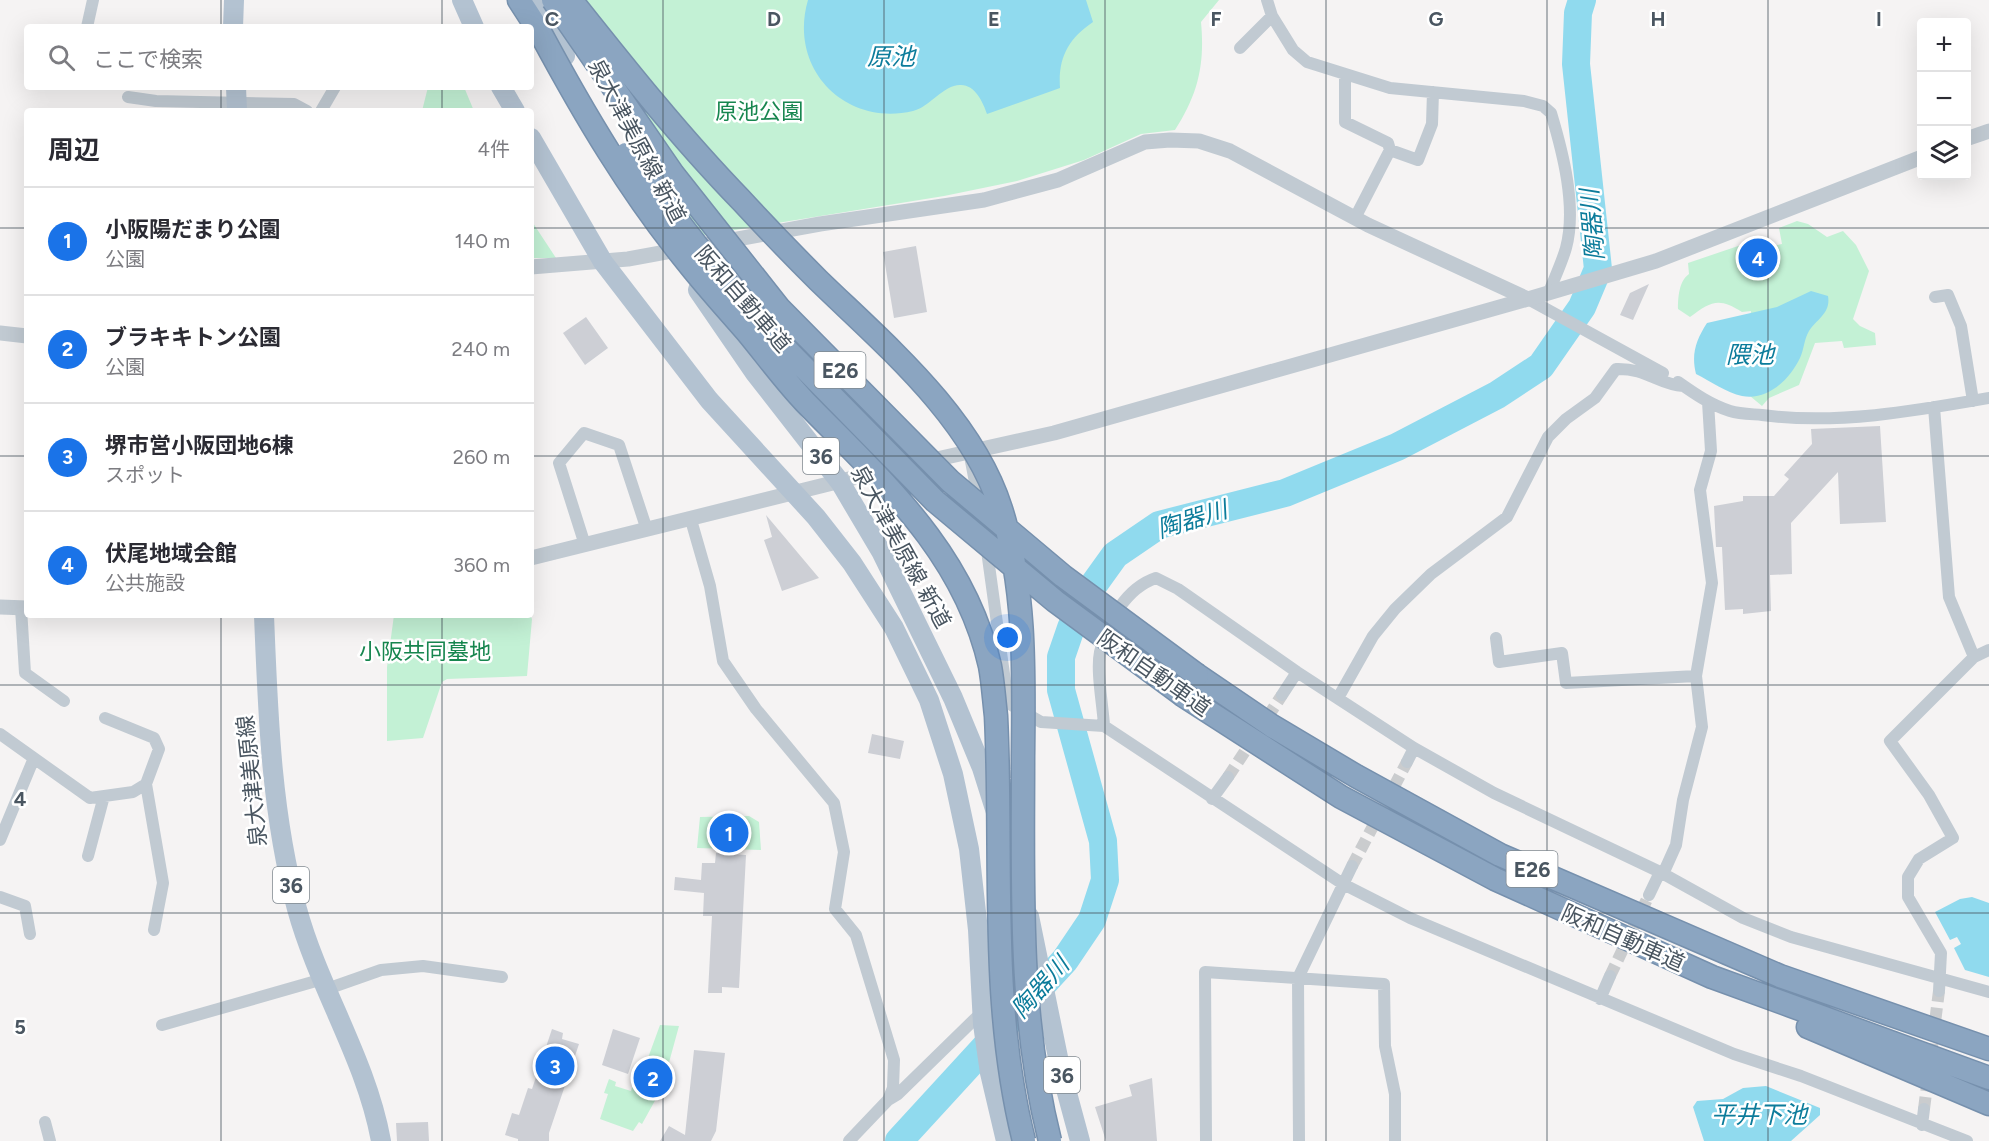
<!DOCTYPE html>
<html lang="ja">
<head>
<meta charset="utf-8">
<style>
	:root { --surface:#fff; --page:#f7f7f7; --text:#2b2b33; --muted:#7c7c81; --line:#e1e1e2; --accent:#1a73e8 }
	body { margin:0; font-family:Figtree,"Noto Sans JP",sans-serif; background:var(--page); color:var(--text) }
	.controls { position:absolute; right:18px; top:18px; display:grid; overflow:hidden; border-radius:6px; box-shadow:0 6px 24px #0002 }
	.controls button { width:54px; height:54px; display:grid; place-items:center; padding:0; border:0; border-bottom:2px solid var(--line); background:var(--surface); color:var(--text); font:30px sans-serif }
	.you { position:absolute; left:1008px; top:638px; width:21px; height:21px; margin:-15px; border:4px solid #fff; border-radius:50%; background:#1a73e8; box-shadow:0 0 0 9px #1a73e833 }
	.badge { display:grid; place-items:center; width:39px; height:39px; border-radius:50%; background:var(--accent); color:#fff; font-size:20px; font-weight:700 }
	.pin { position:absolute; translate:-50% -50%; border:3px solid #fff; box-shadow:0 2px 6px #0006 }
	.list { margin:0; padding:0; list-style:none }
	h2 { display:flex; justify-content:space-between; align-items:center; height:78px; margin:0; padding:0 24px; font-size:26px }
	h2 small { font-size:20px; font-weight:400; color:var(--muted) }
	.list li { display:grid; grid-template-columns:39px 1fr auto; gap:18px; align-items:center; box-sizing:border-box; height:108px; padding:0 24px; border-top:2px solid var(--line) }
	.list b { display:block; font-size:22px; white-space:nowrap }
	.list p { margin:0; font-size:20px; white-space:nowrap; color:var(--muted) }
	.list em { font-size:20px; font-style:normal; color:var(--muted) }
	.icon { flex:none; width:33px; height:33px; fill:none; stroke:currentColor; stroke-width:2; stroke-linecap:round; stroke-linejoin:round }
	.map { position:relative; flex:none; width:1989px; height:1141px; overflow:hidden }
	.search { position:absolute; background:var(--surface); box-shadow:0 6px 24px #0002; left:24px; top:24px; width:510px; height:66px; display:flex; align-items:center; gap:15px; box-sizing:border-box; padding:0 21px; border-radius:6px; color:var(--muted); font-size:22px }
	.panel { position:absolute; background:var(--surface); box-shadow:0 6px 24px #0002; left:24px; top:108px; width:510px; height:510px; border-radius:6px }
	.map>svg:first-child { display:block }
</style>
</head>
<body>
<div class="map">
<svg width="1989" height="1141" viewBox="0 0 1989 1141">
	<rect width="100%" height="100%" fill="#f5f3f3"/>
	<path fill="#c3f1d5" d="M581,0H1219L1201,22C1205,65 1198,94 1175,130L1141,134L1084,160L1017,181L944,196L704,235L687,214L598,48Z
		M428,87H464L474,111H422Z
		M531,220L556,258H531Z
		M1797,221L1808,224L1827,237L1843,231L1856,245L1869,271L1853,319L1860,326L1875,333L1876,345L1844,348L1842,341L1815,343L1799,385L1769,398L1762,406L1750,396H1743L1751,311L1742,312C1719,297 1711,301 1690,317L1678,309C1678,297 1679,281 1689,274L1688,263L1744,244L1751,276L1770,273L1766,247L1782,244L1779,228Z
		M394,615H530L532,619L527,676L447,679L442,682L423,738L387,741V667Z
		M749,816L759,822L761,850L697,848L700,817Z
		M660,1025L679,1026L662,1088L642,1124L639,1122L633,1131L600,1119L608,1094L604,1093L609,1079L616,1082L615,1086L631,1091L633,1084L641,1077Z"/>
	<path fill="#90daee" d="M808,0H1086L1093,22C1068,39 1058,58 1060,88L987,114C983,102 975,85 961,85C944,84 930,107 913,111C844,127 788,68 808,0Z
		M1811,291L1828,296C1831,313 1817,319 1809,331C1804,339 1804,350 1800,358C1790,379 1768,401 1742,396C1727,393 1710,381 1696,374C1691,354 1696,340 1707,323L1777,307Z
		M1972,897L1989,903V977L1965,970L1954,948L1961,944L1957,937L1950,940L1935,912L1960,899Z
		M1766,1086L1820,1108V1115L1791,1141H1704L1693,1107L1697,1101L1723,1099L1743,1088Z"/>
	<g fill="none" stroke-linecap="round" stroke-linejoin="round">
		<path stroke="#90daee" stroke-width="28" d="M899,1141L1065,960L1092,920L1105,880L1103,841L1061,690V657L1071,628L1092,587L1115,555L1159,525L1285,493L1397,447L1497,395L1541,366L1582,307L1598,269L1576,64L1578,13L1582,0"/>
	</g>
	<path fill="#cdcfd5" d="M1764,241L1770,272L1752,276L1746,245Z
		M916,246L927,312L894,318L883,252Z
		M1649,284L1633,320L1620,315L1630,293Z
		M586,317L608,348L585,365L563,333Z
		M1880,426L1886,522L1840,524L1838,472L1791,523L1792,574L1770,575L1771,611L1743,614V609L1725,610L1722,547H1716L1714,506L1743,501V496H1774L1789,479L1784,475L1812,444L1811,429Z
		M766,515L819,578L782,591L764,540L772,537Z
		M872,734L904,741L900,759L868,753Z
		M716,853L746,855L739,988L722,987V993H708L712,916H703L704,893L674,890L675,877L701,880L702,863H715Z
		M552,1029L563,1033L562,1039L579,1044L549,1133V1141H518V1139L505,1135L512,1113L519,1115L528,1088L532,1089Z
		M613,1029L640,1038L628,1074L602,1065Z
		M694,1050L725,1053L716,1131L711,1141H660L669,1126L685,1135Z
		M1152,1078L1157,1141H1106L1095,1107L1132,1096L1129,1085Z
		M428,1122L429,1141H397L396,1123Z"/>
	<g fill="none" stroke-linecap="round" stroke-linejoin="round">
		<path stroke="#caccce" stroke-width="12" stroke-dasharray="12 6" stroke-linecap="butt" d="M1228,777L1282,695
			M1352,866L1407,762
			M1610,976L1649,895
			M1924,1109L1939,991"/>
		<defs>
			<path id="motorway" d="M519,0L541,34
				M1197,675L1272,726L1356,776L1500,855L1780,976L1989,1049
				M1184,696L1341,797L1495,879L1712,977L1989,1078
				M1808,1027L1989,1104"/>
		</defs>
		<use href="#motorway" stroke="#7690ad" stroke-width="25"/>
		<path stroke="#c1cad2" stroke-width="12" d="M1267,0L1272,16L1293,50L1307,62L1390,88L1524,101L1543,106L1551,113C1563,153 1577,207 1566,248C1562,262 1555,277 1549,292
			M87,27L93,0
			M1240,48L1272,16
			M1345,74V122L1388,143L1390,150L1355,218
			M128,97L156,101L294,104L307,111
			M321,111L335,87
			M1390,150L1418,160L1432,124L1433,92
			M1935,297L1948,295L1961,326L1973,401
			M1528,299L1663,373
			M1678,382C1695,394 1711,405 1730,411C1740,414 1751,414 1762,415C1836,425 1915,411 1989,398
			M1934,407L1949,597L1974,657
			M970,456L984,529L1008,703L1041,722L1104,726L1343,884L1410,918L1734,1054L1801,1076L1967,1141
			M691,520L710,586L723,661L756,709L834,803L844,852L835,909L856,935L894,1060L893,1088L888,1100L849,1141
			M585,545L559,463L584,433L619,445L647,530
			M21,608L25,673L64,701
			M1496,638L1499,662L1562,653L1566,683L1696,676
			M1282,695L1297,672
			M1338,698L1373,636L1395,609L1431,574L1507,517L1548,437L1566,419L1595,398L1616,369C1647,368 1659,385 1683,386
			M1104,726C1103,706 1096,671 1100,652C1108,621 1126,588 1156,578L1178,589L1297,672L1414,748L1494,793L1660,872L1649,895
			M0,734L90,798L133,792L146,784L159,749L154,738L105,718
			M1407,762L1414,748
			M146,784L163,883L154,930
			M1212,799L1228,777
			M0,840L34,758
			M88,856L104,796
			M1660,872L1743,918L1791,937L1989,992
			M1663,874L1676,845L1683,800L1702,727L1696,676L1712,583L1700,490L1711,451L1708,402
			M0,897L25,906L30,934
			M327,989L381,970L423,966L502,977
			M1939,991L1941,953L1908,897V877L1919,859L1953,838L1929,795L1890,741L1974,657L1989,650
			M1600,999L1610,976
			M162,1025L323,979
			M888,1100L898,1094L982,1012
			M45,1122L50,1141
			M1922,1125L1924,1109
			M1206,1141L1205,972L1384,984L1385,1046L1395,1094V1141
			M1299,1141L1298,978L1352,866"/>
		<path stroke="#c1cad2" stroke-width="15" d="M1966,139L1989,131
			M531,267L628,259L820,224L984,200L1058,180L1145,142L1170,140L1199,141L1230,151L1368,225L1528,299
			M0,333L27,336
			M531,558L865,475L1054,433L1528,299L1656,261L1922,157
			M0,607L27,608"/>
		<path stroke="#b3c2d1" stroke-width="20" d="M462,0L474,27
			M541,0L565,56
			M233,27L234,0
			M236,87L237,111
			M501,87L515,111
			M531,138L603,262L709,400L816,517L852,563L894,628L929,700L953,774L969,849L978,930L983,1024L990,1073L1006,1141
			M698,290L755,373L840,482L882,553L953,698L982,768L1019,885
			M264,615C268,715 271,813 297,909C319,989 366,1059 381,1141
			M1029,916L1060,1067L1080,1141"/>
		<use href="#motorway" stroke="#8ba5c1" stroke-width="22"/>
		<defs>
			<path id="motorway-bridge" d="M553,0L673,174L779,308L950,481L1063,576L1197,675
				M571,0C625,68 680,137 741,200C766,227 792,254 818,280C885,345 972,417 1001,509C1026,588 1024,674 1023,756C1023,885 1018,1015 1050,1141
				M541,34C584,114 630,192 688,263C707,287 727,309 747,332C766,355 784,380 805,402C883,482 964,552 990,666C993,682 994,699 996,716C1003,858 989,1002 1024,1141
				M626,154L718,273L773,336L935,501L1055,601L1184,696"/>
		</defs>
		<use href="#motorway-bridge" stroke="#7690ad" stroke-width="25" stroke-linecap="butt"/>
		<use href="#motorway-bridge" stroke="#8ba5c1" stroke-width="22"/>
	</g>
	<path fill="none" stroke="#4a5661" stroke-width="1.5" stroke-opacity="0.55" d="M221,0V27M442,0V27M663,0V1141M884,0V1141M1105,0V1141M1326,0V1141M1547,0V1141M1768,0V1141M221,87V111M442,87V111M0,228H27M531,228H1989M0,456H27M531,456H1989M221,615V1141M442,615V1141M0,685H1989M0,913H1989"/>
	<g text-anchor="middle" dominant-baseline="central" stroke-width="5" stroke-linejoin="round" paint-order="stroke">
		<g fill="#fff" stroke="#808990" stroke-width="1.5">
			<rect x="814.5" y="352" width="51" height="36" rx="4.5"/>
			<rect x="803" y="438" width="36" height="36" rx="4.5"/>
			<rect x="1506.5" y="851" width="51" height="36" rx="4.5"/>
			<rect x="273" y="867" width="36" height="36" rx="4.5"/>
			<rect x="1044" y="1057" width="36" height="36" rx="4.5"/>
		</g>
		<g font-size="21" font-weight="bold" fill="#4a5661">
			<text x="840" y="370">E26</text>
			<text x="821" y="456">36</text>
			<text x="1532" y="869">E26</text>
			<text x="291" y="885">36</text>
			<text x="1062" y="1075">36</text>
		</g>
		<g font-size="22" fill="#17864f" stroke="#fff">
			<text x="759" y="111">原池公園</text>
			<text x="425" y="651">小阪共同墓地</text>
		</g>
		<g font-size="22" fill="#4a5661" stroke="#fff">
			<text transform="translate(637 141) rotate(62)">泉大津美原線 新道</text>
			<text transform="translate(743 299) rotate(49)">阪和自動車道</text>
			<text transform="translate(901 547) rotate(61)">泉大津美原線 新道</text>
			<text transform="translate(1154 673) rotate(35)">阪和自動車道</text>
			<text transform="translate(252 781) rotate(-96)">泉大津美原線</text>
			<text transform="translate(1623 938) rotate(24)">阪和自動車道</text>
		</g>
		<g font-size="24" font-style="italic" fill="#0c7c9b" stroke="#fff">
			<text x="891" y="56">原池</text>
			<text transform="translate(1592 225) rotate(-95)">陶器川</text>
			<text x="1750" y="354">隈池</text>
			<text transform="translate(1192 519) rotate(-17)">陶器川</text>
			<text transform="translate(1040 987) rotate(-48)">陶器川</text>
			<text x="1759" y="1114">平井下池</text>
		</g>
	</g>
	<g font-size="20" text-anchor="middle" font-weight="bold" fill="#4a5661" stroke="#fff" stroke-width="5" stroke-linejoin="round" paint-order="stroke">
		<text x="552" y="26">C</text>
		<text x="774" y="26">D</text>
		<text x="994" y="26">E</text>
		<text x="1216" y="26">F</text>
		<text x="1436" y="26">G</text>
		<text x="1658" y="26">H</text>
		<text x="1879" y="26">I</text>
		<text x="20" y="806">4</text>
		<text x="20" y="1034">5</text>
	</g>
</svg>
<div class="controls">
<button>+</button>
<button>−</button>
<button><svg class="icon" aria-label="layers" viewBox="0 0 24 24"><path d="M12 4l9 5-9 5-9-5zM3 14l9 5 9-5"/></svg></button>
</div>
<div class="you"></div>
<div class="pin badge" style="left:729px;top:833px">1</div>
<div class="pin badge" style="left:653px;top:1078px">2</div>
<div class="pin badge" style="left:555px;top:1066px">3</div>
<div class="pin badge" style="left:1758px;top:258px">4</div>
<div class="search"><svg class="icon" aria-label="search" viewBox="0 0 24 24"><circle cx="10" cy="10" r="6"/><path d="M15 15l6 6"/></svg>ここで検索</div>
<section class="panel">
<h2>周辺<small>4件</small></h2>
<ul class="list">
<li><span class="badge">1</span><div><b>小阪陽だまり公園</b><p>公園</p></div><em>140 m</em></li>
<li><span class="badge">2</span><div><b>ブラキキトン公園</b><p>公園</p></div><em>240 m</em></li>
<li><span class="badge">3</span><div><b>堺市営小阪団地6棟</b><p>スポット</p></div><em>260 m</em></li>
<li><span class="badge">4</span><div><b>伏尾地域会館</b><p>公共施設</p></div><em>360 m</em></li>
</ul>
</section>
</div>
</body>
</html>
